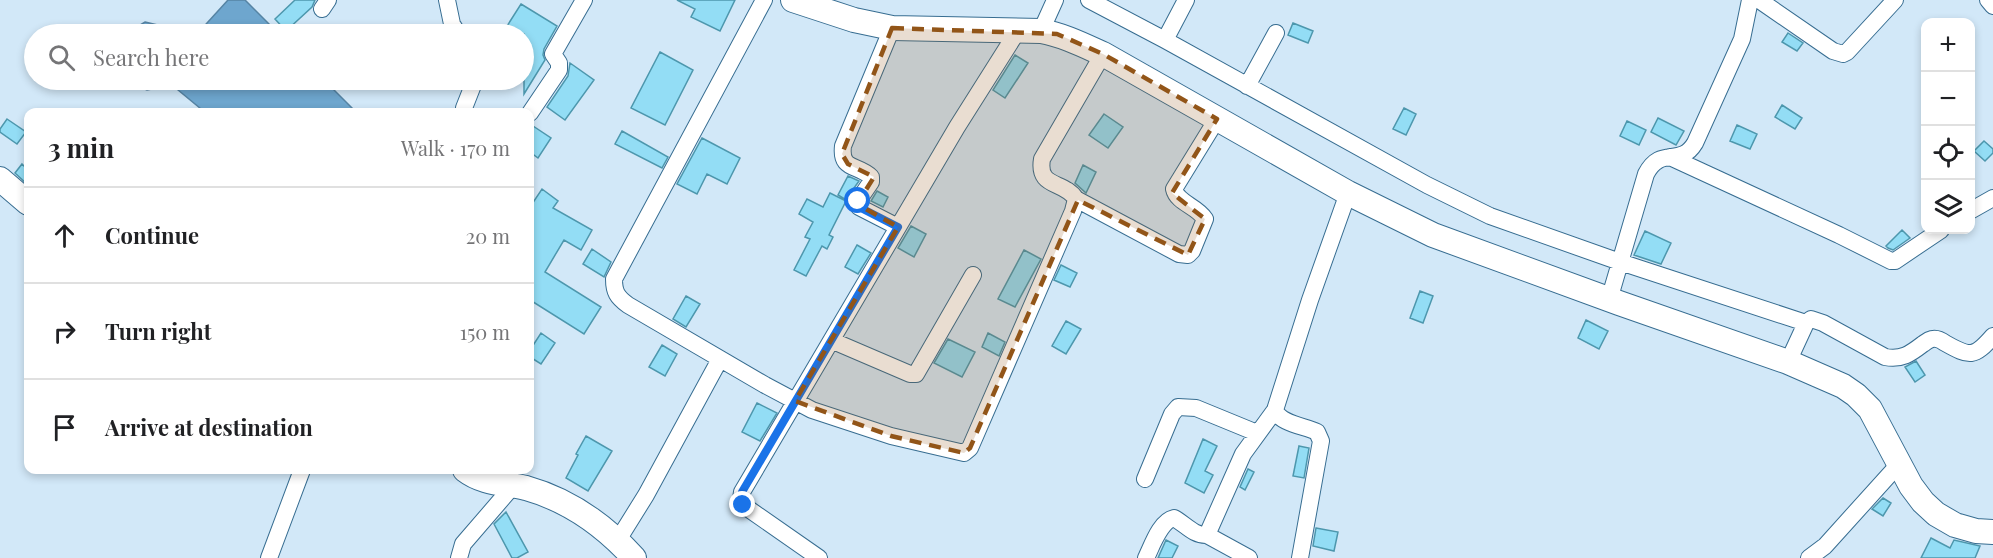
<!DOCTYPE html>
<html lang="en">
<head>
<meta charset="utf-8">
<style>
	:root { --surface:#fff; --page:#f2f2f2; --text:#202124; --muted:#757577; --line:#e0e0e0 }
	body { margin:0; font-family:"Playfair Display",serif; background:var(--page); color:var(--text) }
	.controls { position:absolute; right:18px; top:18px; display:grid; overflow:hidden; border-radius:12px; box-shadow:0 3px 9px #0003 }
	.controls button { width:54px; height:54px; display:grid; place-items:center; padding:0; border:0; border-bottom:2px solid var(--line); background:var(--surface); color:var(--text); font:30px sans-serif }
	.stop { position:absolute; width:18px; height:18px; margin:-14px; border:4px solid #1a73e8; border-radius:50%; background:#fff }
	.stop.end { background:#1a73e8; border-color:#fff; box-shadow:0 2px 6px #0008 }
	.list { margin:0; padding:0; list-style:none }
	h2 { display:flex; justify-content:space-between; align-items:center; height:78px; margin:0; padding:0 24px; font-size:26px }
	h2 small { font-size:20px; font-weight:400; color:var(--muted) }
	.list li { display:grid; grid-template-columns:39px 1fr auto; gap:18px; align-items:center; box-sizing:border-box; height:96px; padding:0 24px; border-top:2px solid var(--line) }
	.list b { display:block; font-size:22px; white-space:nowrap }
	.list em { font-size:20px; font-style:normal; color:var(--muted) }
	.icon { flex:none; width:33px; height:33px; fill:none; stroke:currentColor; stroke-width:2; stroke-linecap:round; stroke-linejoin:round }
	.map { position:relative; flex:none; width:1993px; height:558px; overflow:hidden }
	.search { position:absolute; background:var(--surface); box-shadow:0 3px 9px #0003; left:24px; top:24px; width:510px; height:66px; display:flex; align-items:center; gap:15px; box-sizing:border-box; padding:0 21px; border-radius:33px; color:var(--muted); font-size:22px }
	.panel { position:absolute; background:var(--surface); box-shadow:0 3px 9px #0003; left:24px; top:108px; width:510px; height:366px; border-radius:12px }
	.map>svg:first-child { display:block }
</style>
</head>
<body>
<div class="map">
<svg width="1993" height="558" viewBox="0 0 1993 558">
	<rect width="100%" height="100%" fill="#d2e8f8"/>
	<path fill="#6ea6ce" stroke="#5684a4" stroke-width="1.5" d="M228,0H245L279,34H197Z
		M145,22L196,34H125Z
		M122,80H324L356,112H203L201,109L172,85L147,90Z"/>
	<path fill="#93ddf5" stroke="#4d97ad" stroke-width="1.5" d="M295,0H315L312,7L286,31L275,19Z
		M677,0H735L720,31L691,17L695,9Z
		M521,4L557,26L544,49L543,55L545,60L524,94V34H502Z
		M1293,23L1313,31L1308,43L1288,35Z
		M1788,33L1803,43L1797,51L1782,42Z
		M660,52L693,70L665,125L631,108Z
		M1015,55L1028,63L1005,98L993,90Z
		M570,63L594,80L565,120L547,107L568,76Z
		M1782,105L1802,118L1795,129L1775,117Z
		M1404,108L1416,114L1406,135L1393,129Z
		M1104,114L1123,127L1108,148L1089,135Z
		M1658,118L1684,131L1676,145L1651,132Z
		M7,119L26,132L17,144L0,132V129Z
		M1627,121L1646,130L1639,145L1620,136Z
		M530,124L551,138L538,158L530,152Z
		M1737,125L1757,134L1750,149L1730,141Z
		M622,131L668,157L662,168L615,144Z
		M702,138L740,158L727,184L707,174L697,194L677,184Z
		M1984,141L1993,149V153L1985,161L1974,151Z
		M22,164L28,170V185L15,173Z
		M1083,165L1096,172L1086,193L1075,183Z
		M848,176L859,181L849,195L848,201L838,195Z
		M542,189L558,201L553,208L592,230L581,250L564,240L545,272L601,307L584,334L530,300V207Z
		M877,191L888,197L883,207L871,201Z
		M830,193L846,201L829,235L833,237L827,249L822,246L806,276L794,270L810,239L805,237L813,222L799,214L807,199L823,207Z
		M911,226L926,234L914,257L898,248Z
		M1902,230L1910,238L1893,250L1888,248L1886,246Z
		M1645,231L1671,243L1661,264L1634,255Z
		M857,245L871,253L858,274L845,267Z
		M592,249L611,262L604,277L583,264Z
		M1024,250L1041,259L1015,307L998,299Z
		M1061,265L1077,273L1070,287L1054,280Z
		M1420,291L1433,296L1423,323L1410,318Z
		M686,296L700,304L686,327L673,319Z
		M1586,320L1608,331L1599,349L1578,338Z
		M1066,321L1081,329L1066,354L1052,346Z
		M541,333L555,343L541,364L530,357V350Z
		M988,333L1005,342L999,356L982,347Z
		M948,339L975,352L962,377L934,363Z
		M662,345L677,354L665,376L649,367Z
		M1916,361L1925,375L1915,382L1905,367Z
		M757,403L777,413L760,441L742,432Z
		M586,436L612,451L588,491L566,478L578,455L576,454Z
		M1203,439L1217,446L1205,471L1213,475L1204,493L1185,483Z
		M1299,446L1309,448L1304,478L1293,476Z
		M1248,469L1254,472L1245,490L1240,487Z
		M1883,498L1891,503L1883,516L1872,509Z
		M506,512L528,552L517,558H512L494,524Z
		M1316,528L1338,532L1334,551L1313,546Z
		M1931,538L1950,548L1954,540L1980,546L1975,558H1921Z
		M1166,540L1178,546L1172,558H1158Z"/>
	<g fill="none" stroke-linecap="round" stroke-linejoin="round">
		<defs>
			<path id="street" d="M447,0L452,24L458,34
				M764,0L614,279C614,292 617,297 628,305L765,385L812,410L891,436L964,453L970,448L1073,211L1076,199C1064,180 1037,189 1042,159L1103,54
				M1089,0L1165,40L1427,185L1490,216L1620,262L1806,323
				M1759,0L1833,51L1843,54L1847,52L1895,0
				M1988,0L1993,6
				M322,9L328,0
				M892,28L843,146C840,171 858,164 871,177V182L858,201L859,207L898,227
				M1041,31L1055,0
				M1165,40L1186,0
				M1247,86L1276,33
				M464,112V108L475,80
				M530,113L559,70V63L553,54L584,0
				M1670,157L1839,235L1891,261H1895L1941,230
				M1076,199L1179,254L1188,255L1192,251L1205,219C1197,206 1177,203 1174,189L1217,119
				M1970,211L1993,198
				M1609,300L1646,174C1661,145 1680,168 1695,143L1742,39L1750,0
				M833,341L910,374H916L973,275
				M1788,362L1806,323L1811,319L1823,323L1885,357C1902,360 1910,354 1923,344C1926,342 1928,340 1932,339C1937,338 1941,340 1945,343C1970,357 1974,358 1993,336
				M1145,479L1172,414L1178,407L1196,408L1257,433
				M1207,535L1249,558
				M618,540L646,495L720,359
				M269,558L302,470
				M459,558L463,544L513,486
				M819,558L743,505L741,499L742,492L957,127L1017,32
				M1146,558C1152,546 1160,521 1174,518C1185,524 1194,536 1207,535L1243,454L1275,410
				M1300,558L1321,441L1317,432C1305,426 1280,424 1275,410L1310,300L1348,193
				M1809,558L1825,546L1899,464"/>
			<path id="secondary" d="M793,0L854,20L892,28L1041,31C1063,35 1083,45 1103,54L1348,193L1433,235L1619,303L1788,362L1843,386L1856,395L1870,409L1911,486L1923,502L1936,514L1955,525L1976,531L1993,532
				M0,179L28,203
				M465,470C483,484 505,483 526,488C569,500 605,526 634,558"/>
		</defs>
		<use href="#street" stroke="#376d91" stroke-width="18"/>
		<use href="#secondary" stroke="#376d91" stroke-width="26"/>
		<use href="#street" stroke="#fff" stroke-width="16"/>
		<use href="#secondary" stroke="#fff" stroke-width="24"/>
	</g>
	<g fill="none" stroke-linecap="round" stroke-linejoin="round">
		<path stroke="#1a73e8" stroke-width="8" d="M743,505L741,499L742,492L898,227L859,207L858,201"/>
	</g>
	<path fill="#925518" fill-opacity="0.2" stroke="#925518" stroke-width="4.5" stroke-dasharray="12 8" stroke-linejoin="round" d="M892,28L1057,34L1103,54L1217,119L1172,193L1205,219L1188,255L1078,200L970,448L964,453L891,436L795,401L898,227L857,204L874,177L848,164L842,154Z"/>
</svg>
<div class="controls">
<button>+</button>
<button>−</button>
<button><svg class="icon" aria-label="locate" viewBox="0 0 24 24"><circle cx="12" cy="12" r="6"/><path d="M12 2v4M12 18v4M2 12h4M18 12h4"/></svg></button>
<button><svg class="icon" aria-label="layers" viewBox="0 0 24 24"><path d="M12 4l9 5-9 5-9-5zM3 14l9 5 9-5"/></svg></button>
</div>
<div class="stop" style="left:858px;top:201px"></div>
<div class="stop end" style="left:743px;top:505px"></div>
<div class="search"><svg class="icon" aria-label="search" viewBox="0 0 24 24"><circle cx="10" cy="10" r="6"/><path d="M15 15l6 6"/></svg>Search here</div>
<section class="panel">
<h2>3 min<small>Walk · 170 m</small></h2>
<ul class="list">
<li><svg class="icon" aria-label="ahead" viewBox="0 0 24 24"><path d="M12 20V5M6 11l6-6 6 6"/></svg><div><b>Continue</b></div><em>20 m</em></li>
<li><svg class="icon" aria-label="right" viewBox="0 0 24 24"><path d="M7 20v-9h11M14 6l5 5-5 5"/></svg><div><b>Turn right</b></div><em>150 m</em></li>
<li><svg class="icon" aria-label="arrive" viewBox="0 0 24 24"><path d="M6 21V4h12l-3 4 3 4H6"/></svg><div><b>Arrive at destination</b></div></li>
</ul>
</section>
</div>
</body>
</html>
